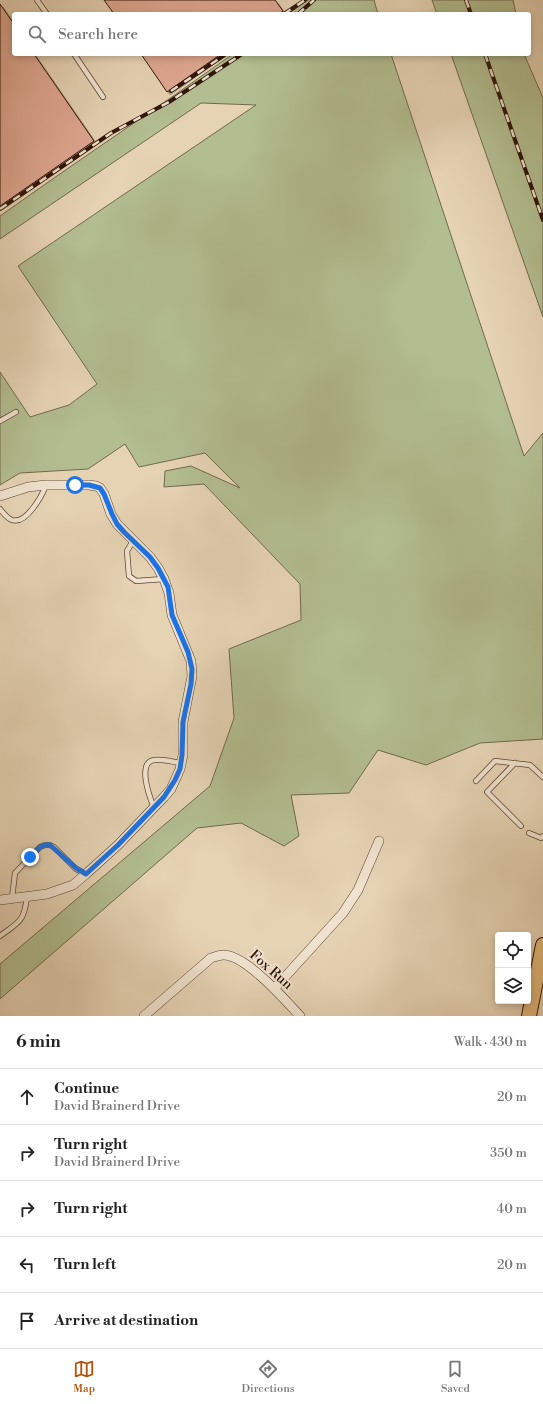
<!DOCTYPE html>
<html lang="en">
<head>
<meta charset="utf-8">
<style>
	:root { --surface:#fff; --page:#f6f6f6; --text:#222; --muted:#767676; --line:#e0e0e0; --accent:#b45309 }
	body { margin:0; font-family:"Libre Bodoni",serif; background:var(--page); color:var(--text) }
	.controls { position:absolute; right:12px; bottom:12px; display:grid; overflow:hidden; border-radius:4px; box-shadow:0 2px 6px #0003 }
	.controls button { width:36px; height:36px; display:grid; place-items:center; padding:0; border:0; border-bottom:1px solid var(--line); background:var(--surface); color:var(--text); font:20px sans-serif }
	.stop { position:absolute; width:12px; height:12px; margin:-9px; border:3px solid #1a73e8; border-radius:50%; background:#fff }
	.stop.end { background:#1a73e8; border-color:#fff; box-shadow:0 1px 4px #0008 }
	.list { margin:0; padding:0; list-style:none }
	h2 { display:flex; justify-content:space-between; align-items:center; height:52px; margin:0; padding:0 16px; font-size:17px }
	h2 small { font-size:13px; font-weight:400; color:var(--muted) }
	.list li { display:grid; grid-template-columns:26px 1fr auto; gap:12px; align-items:center; box-sizing:border-box; height:56px; padding:0 16px; border-top:1px solid var(--line) }
	.list b { display:block; font-size:15px; white-space:nowrap }
	.list p { margin:0; font-size:13px; white-space:nowrap; color:var(--muted) }
	.list em { font-size:13px; font-style:normal; color:var(--muted) }
	.icon { flex:none; width:22px; height:22px; fill:none; stroke:currentColor; stroke-width:2; stroke-linecap:round; stroke-linejoin:round }
	.map { position:relative; flex:none; width:543px; height:1016px; overflow:hidden }
	.search { position:absolute; background:var(--surface); box-shadow:0 2px 6px #0003; left:12px; right:12px; top:12px; height:44px; display:flex; align-items:center; gap:10px; box-sizing:border-box; padding:0 14px; border-radius:4px; color:var(--muted); font-size:15px }
	.sheet { height:332px; background:var(--surface) }
	nav { display:flex; justify-content:space-around; align-items:center; box-sizing:border-box; height:56px; border-top:1px solid var(--line); background:var(--surface); font-size:11px; color:var(--muted) }
	nav a { display:grid; justify-items:center; gap:2px }
	nav .on { color:var(--accent) }
	.map>svg:first-child { display:block }
</style>
</head>
<body>
<div class="map">
<svg width="543" height="1016" viewBox="0 0 543 1016">
	<defs>
		<filter id="shadow"><feDropShadow dx="3" dy="3" stdDeviation="0" flood-color="#0004"/></filter>
	</defs>
	<rect width="100%" height="100%" fill="#e6d3b4"/>
	<filter id="stains"><feTurbulence type="fractalNoise" baseFrequency=".005" numOctaves="4"/><feColorMatrix values="0 0 0 0 .2 0 0 0 0 .09 0 0 0 0 .02 0 0 0 .5 -.17"/></filter>
	<radialGradient id="worn" r=".72"><stop offset=".6" stop-color="#630" stop-opacity="0"/><stop offset="1" stop-color="#630" stop-opacity=".3"/></radialGradient>
	<path fill="#b2bd90" stroke="#72694c" d="M308,0H374L378,14H288Z
		M432,0H513L516,14H437Z
		M233,54H391L524,456L543,433V739L480,743L426,765L378,750L349,793L291,795L299,836L284,846L241,823L197,828L0,999V964L210,786L234,718L229,649L301,620L300,584L204,484L164,487L165,471L191,466L240,488L205,453L139,467L125,444L88,469L20,473L0,485V372L30,417L69,405L97,384L18,266L256,105L201,103L0,239V216C77,161 156,109 233,54Z
		M451,54H524L543,98V317Z"/>
	<path fill="#dfa791" stroke="#311507" filter="url(#shadow)" d="M104,0H275L283,11L279,14H114Z
		M0,4L14,24V54H34L94,141L0,206Z
		M141,54H221L167,92Z"/>
	<g fill="none" stroke-linecap="round" stroke-linejoin="round">
		<defs>
			<path id="service" d="M37,0L47,14
				M74,54L103,97
				M0,421L16,412
				M0,509C3,513 7,518 12,520C26,525 42,496 46,485
				M133,541L127,551L129,576L136,581L164,579
				M515,763L487,792L521,826
				M476,781L495,761L530,765L543,777
				M154,808C150,798 136,761 155,760C163,759 173,762 181,763
				M529,833L541,838L543,836
				M12,898L15,873L40,847C46,844 49,844 54,847L76,869L86,874
				M0,936C19,922 24,922 27,897"/>
			<path id="minor" d="M0,496L28,487L46,485H89L96,486L100,488L104,494L111,514L117,524L150,557L158,568L164,579L169,593L172,615L191,661L192,676L183,722V755L180,769L171,789L164,797L118,845L86,874L73,885L47,894L0,900
				M274,989L343,913L358,890L379,841
				M144,1016L211,958C215,957 219,955 223,955C245,954 285,1000 300,1016"/>
			<path id="primary" d="M529,1016L543,945"/>
		</defs>
		<use href="#service" stroke="#5e4432" stroke-width="6"/>
		<use href="#minor" stroke="#5e4432" stroke-width="10"/>
		<use href="#primary" stroke="#311507" stroke-width="16"/>
		<use href="#service" stroke="#efe2ce" stroke-width="4.5"/>
		<use href="#minor" stroke="#efe2ce" stroke-width="9"/>
		<use href="#primary" stroke="#e3ba7a" stroke-width="14"/>
		<defs>
			<path id="rail" d="M466,0L471,14
				M284,14L305,0
				M298,14L314,0
				M485,54L543,220
				M171,91L226,54
				M0,209L111,133L169,102L242,54"/>
		</defs>
		<use href="#rail" stroke="#311507" stroke-width="4"/>
		<use href="#rail" stroke="#efe2ce" stroke-width="2.5" stroke-dasharray="8" stroke-linecap="butt"/>
	</g>
	<g fill="none" stroke-linecap="round" stroke-linejoin="round">
		<path stroke="#1a73e8" stroke-width="5" d="M30,857C36,851 41,843 50,845L76,868L86,874L118,845L164,797L175,780L180,769L182,755L183,722L191,684L192,669L188,652L172,615L168,587L158,568L150,557L124,532L117,524L112,514L104,494L100,488L89,485H75"/>
	</g>
	<g text-anchor="middle" dominant-baseline="central" stroke-width="4" stroke-linejoin="round" paint-order="stroke">
		<g font-size="14" fill="#311507" stroke="#efe2ce">
			<text transform="translate(271 970) rotate(41)">Fox Run</text>
		</g>
	</g>
	<rect width="100%" height="100%" filter="url(#stains)"/>
	<rect width="100%" height="100%" fill="url(#worn)"/>
</svg>
<div class="controls">
<button><svg class="icon" aria-label="locate" viewBox="0 0 24 24"><circle cx="12" cy="12" r="6"/><path d="M12 2v4M12 18v4M2 12h4M18 12h4"/></svg></button>
<button><svg class="icon" aria-label="layers" viewBox="0 0 24 24"><path d="M12 4l9 5-9 5-9-5zM3 14l9 5 9-5"/></svg></button>
</div>
<div class="stop" style="left:75px;top:485px"></div>
<div class="stop end" style="left:30px;top:857px"></div>
<div class="search"><svg class="icon" aria-label="search" viewBox="0 0 24 24"><circle cx="10" cy="10" r="6"/><path d="M15 15l6 6"/></svg>Search here</div>
</div>
<section class="sheet">
<h2>6 min<small>Walk · 430 m</small></h2>
<ul class="list">
<li><svg class="icon" aria-label="ahead" viewBox="0 0 24 24"><path d="M12 20V5M6 11l6-6 6 6"/></svg><div><b>Continue</b><p>David Brainerd Drive</p></div><em>20 m</em></li>
<li><svg class="icon" aria-label="right" viewBox="0 0 24 24"><path d="M7 20v-9h11M14 6l5 5-5 5"/></svg><div><b>Turn right</b><p>David Brainerd Drive</p></div><em>350 m</em></li>
<li><svg class="icon" aria-label="right" viewBox="0 0 24 24"><path d="M7 20v-9h11M14 6l5 5-5 5"/></svg><div><b>Turn right</b></div><em>40 m</em></li>
<li><svg class="icon" aria-label="left" viewBox="0 0 24 24"><path d="M17 20v-9H6M10 6l-5 5 5 5"/></svg><div><b>Turn left</b></div><em>20 m</em></li>
<li><svg class="icon" aria-label="arrive" viewBox="0 0 24 24"><path d="M6 21V4h12l-3 4 3 4H6"/></svg><div><b>Arrive at destination</b></div></li>
</ul>
</section>
<nav>
<a class="on"><svg class="icon" aria-label="map" viewBox="0 0 24 24"><path d="M3 6l6-2 6 2 6-2v14l-6 2-6-2-6 2zM9 4v14M15 6v14"/></svg>Map</a>
<a><svg class="icon" aria-label="directions" viewBox="0 0 24 24"><path d="M12 3l9 9-9 9-9-9zM9 14v-3h6M13 9l2 2-2 2"/></svg>Directions</a>
<a><svg class="icon" aria-label="saved" viewBox="0 0 24 24"><path d="M7 4h10v16l-5-4-5 4z"/></svg>Saved</a>
</nav>
</body>
</html>
